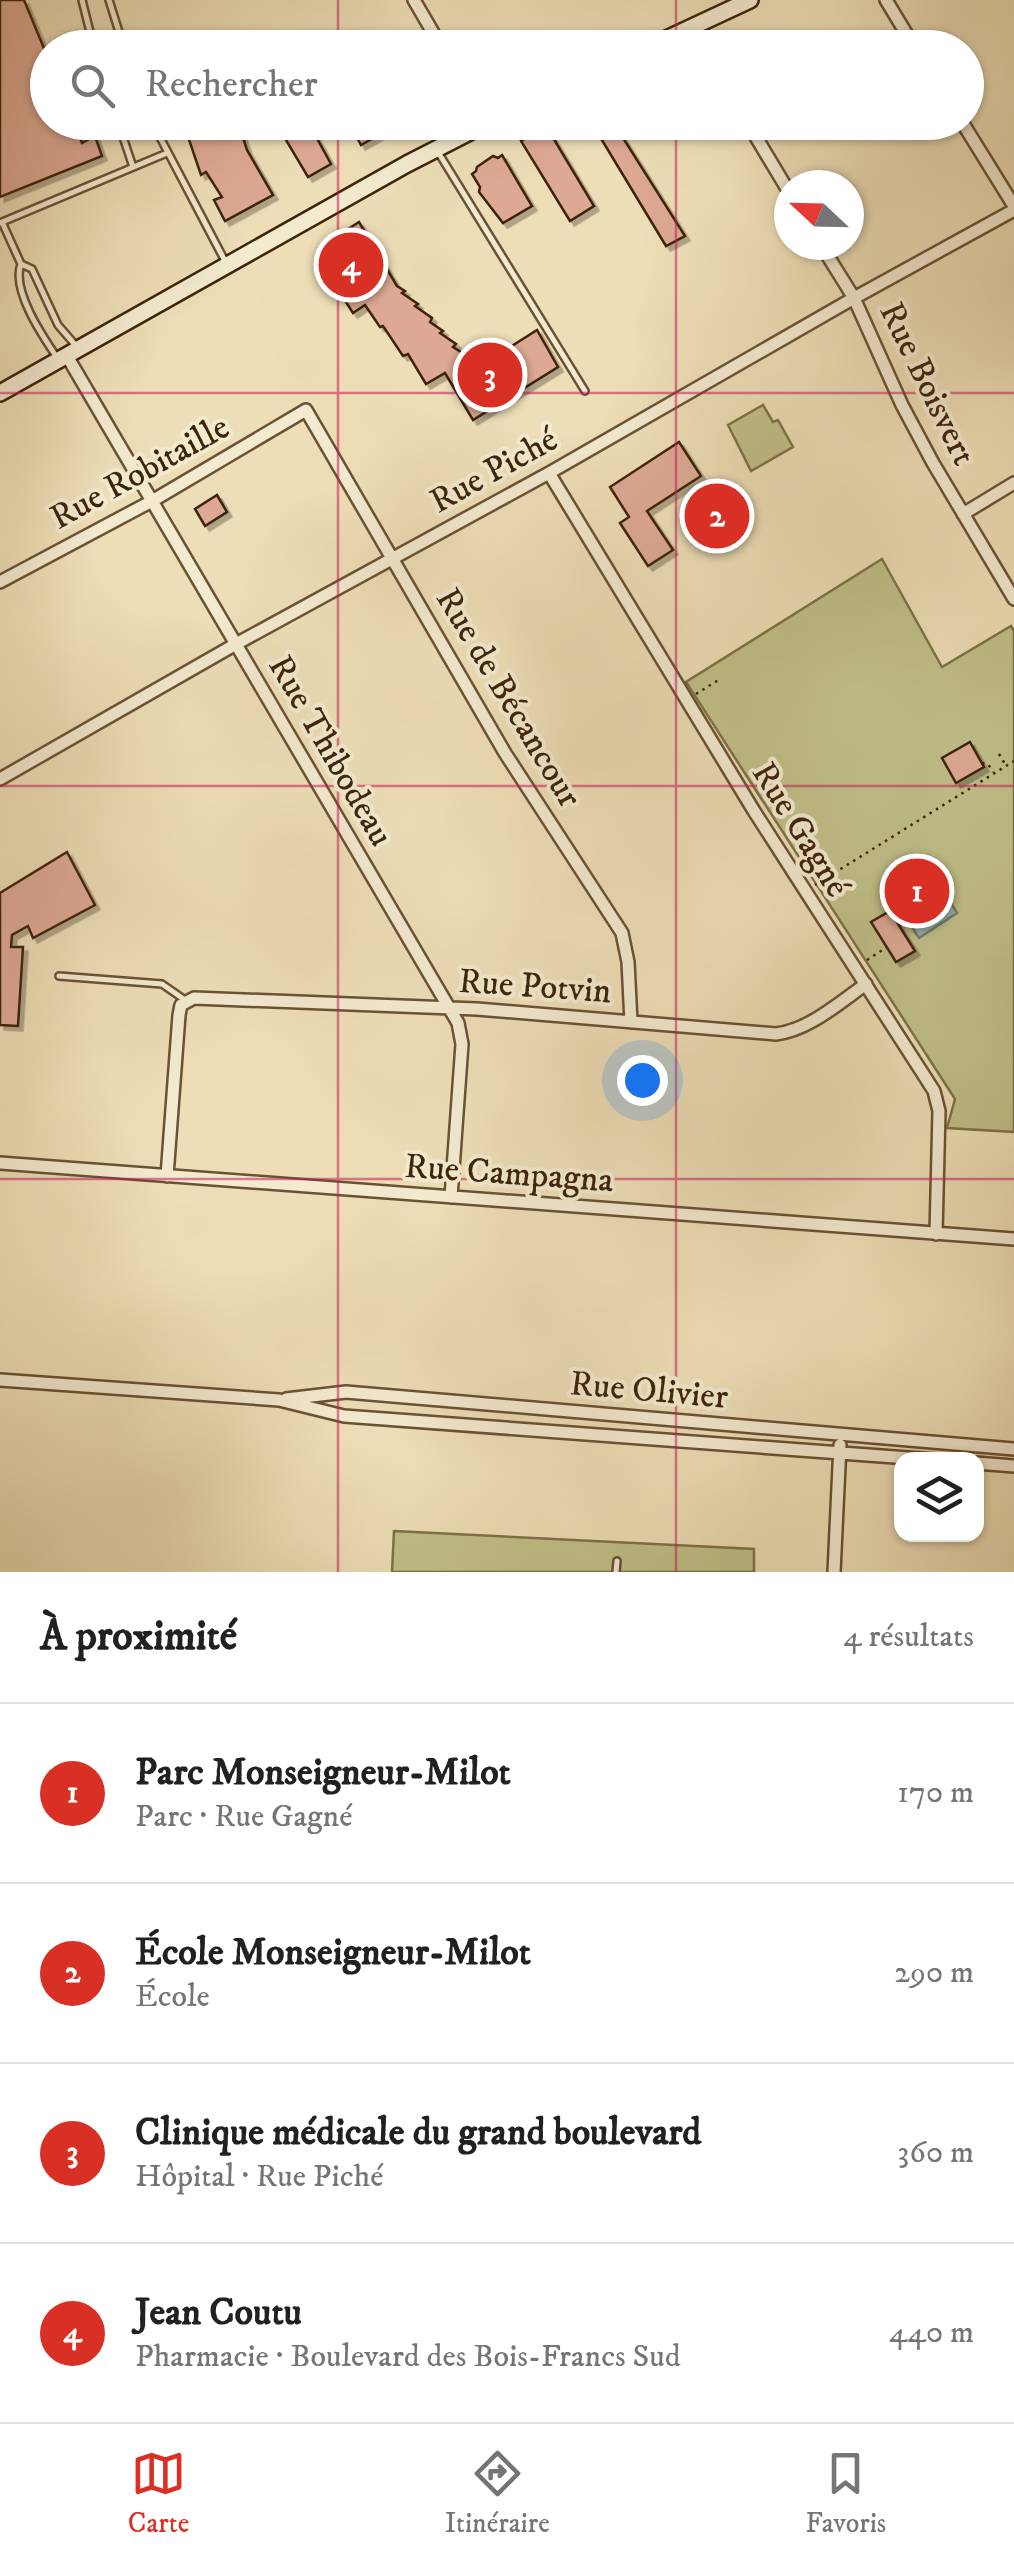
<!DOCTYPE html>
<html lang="fr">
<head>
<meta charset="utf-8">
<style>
	:root { --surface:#fff; --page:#f6f6f6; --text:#202124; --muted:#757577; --line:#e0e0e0; --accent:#d93025 }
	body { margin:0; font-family:"IM FELL DW Pica",serif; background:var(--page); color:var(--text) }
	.controls { position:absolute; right:30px; bottom:30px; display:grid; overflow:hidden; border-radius:20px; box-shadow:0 2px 8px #0004 }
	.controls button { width:90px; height:90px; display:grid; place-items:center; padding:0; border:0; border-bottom:2px solid var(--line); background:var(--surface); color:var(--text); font:50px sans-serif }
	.compass { position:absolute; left:774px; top:170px; width:90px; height:90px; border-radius:50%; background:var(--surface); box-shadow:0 2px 8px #0004; rotate:292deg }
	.you { position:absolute; left:642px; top:1080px; width:35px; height:35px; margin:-25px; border:8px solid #fff; border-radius:50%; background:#1a73e8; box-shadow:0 0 0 15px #1a73e833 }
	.badge { display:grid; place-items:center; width:65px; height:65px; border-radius:50%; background:var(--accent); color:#fff; font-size:32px; font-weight:700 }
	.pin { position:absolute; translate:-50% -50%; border:5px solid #fff; box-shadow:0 2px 10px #0006 }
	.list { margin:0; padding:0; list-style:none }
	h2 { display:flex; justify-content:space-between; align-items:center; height:130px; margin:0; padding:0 40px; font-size:42px }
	h2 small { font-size:32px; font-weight:400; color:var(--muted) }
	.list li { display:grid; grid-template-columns:65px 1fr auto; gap:30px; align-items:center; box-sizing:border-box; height:180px; padding:0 40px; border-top:2px solid var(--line) }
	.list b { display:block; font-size:38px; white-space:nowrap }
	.list p { margin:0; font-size:32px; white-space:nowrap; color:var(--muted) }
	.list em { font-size:32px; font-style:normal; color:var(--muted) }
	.icon { flex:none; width:55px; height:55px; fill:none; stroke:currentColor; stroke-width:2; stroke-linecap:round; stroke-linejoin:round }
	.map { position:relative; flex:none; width:1014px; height:1572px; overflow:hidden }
	.search { position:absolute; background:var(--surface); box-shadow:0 2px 8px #0004; left:30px; right:30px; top:30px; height:110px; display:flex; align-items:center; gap:25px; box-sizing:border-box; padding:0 35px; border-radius:55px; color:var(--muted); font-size:38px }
	.sheet { height:850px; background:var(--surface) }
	nav { display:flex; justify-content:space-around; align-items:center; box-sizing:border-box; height:140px; border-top:2px solid var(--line); background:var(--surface); font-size:28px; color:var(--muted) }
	nav a { display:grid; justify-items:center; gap:5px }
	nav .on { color:var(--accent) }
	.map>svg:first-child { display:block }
</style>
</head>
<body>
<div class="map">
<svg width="1014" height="1572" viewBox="0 0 1014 1572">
	<defs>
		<filter id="shadow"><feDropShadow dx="4.5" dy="4.5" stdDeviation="0" flood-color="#0004"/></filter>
	</defs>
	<rect width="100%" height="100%" fill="#eddeb7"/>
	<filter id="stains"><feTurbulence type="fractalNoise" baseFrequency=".002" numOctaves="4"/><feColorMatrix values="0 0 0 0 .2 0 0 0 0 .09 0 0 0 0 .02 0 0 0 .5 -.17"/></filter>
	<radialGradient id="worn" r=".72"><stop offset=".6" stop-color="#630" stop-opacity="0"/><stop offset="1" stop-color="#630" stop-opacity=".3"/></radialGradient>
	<path fill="#c0bf89" stroke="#7e7248" stroke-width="2.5" d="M763,405L773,422L778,420L793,447L751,471L728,425Z
		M882,559L942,667L1011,626L1014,631V1132L947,1128L955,1099L686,682Z
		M394,1531L754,1549V1572H392Z"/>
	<path fill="#9bbbb6" stroke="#757f70" stroke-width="2.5" d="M932,873L957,913L919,938L903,913L921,902L911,886Z"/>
	<path fill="#dda994" stroke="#3d2407" stroke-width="2.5" filter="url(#shadow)" d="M0,0H24L48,58V122H74L82,143L95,136L102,156L0,197Z
		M183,122H238L247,150L273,195L225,221L214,200L222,197L206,172L201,175Z
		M304,122H308L331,164L308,177L283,135Z
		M349,122H378L384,132L361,145Z
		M591,122H613L685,236L666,246Z
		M546,126L594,206L570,221L521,141Z
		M502,155L532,206L503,223L479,192L480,187L472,174L476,171L477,167L493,156L498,158Z
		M359,222L397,286L405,291L402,293L418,304L415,306L432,318L430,322L443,331L440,333L456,344L453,347L469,357L483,348L490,360L537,330L558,367L473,420L445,373L426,384L408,354L403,356L383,326L380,327L365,305L353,313L337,288L342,286L319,248Z
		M679,442L701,476L647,511L673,550L648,566L620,523L629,517L610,487Z
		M217,495L227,512L205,526L195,509Z
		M970,742L984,767L956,783L942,758Z
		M67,852L95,905L33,938L28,926L12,935L11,947H23L18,1026L0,1025V893Z
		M890,911L915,951L896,962L871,922Z"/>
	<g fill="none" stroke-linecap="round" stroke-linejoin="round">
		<defs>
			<path id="lane" d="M82,0L94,48
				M109,0L124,48
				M118,122L133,167
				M152,122L225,261
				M438,152L585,391
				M2,222L21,264
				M0,223L167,153
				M58,359C43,337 11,290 21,264L32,269L58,325L77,347
				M59,976L162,984L185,1000
				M616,1572L617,1561"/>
			<path id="street" d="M414,0L442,48
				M886,0L915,48
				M689,27L701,48
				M747,122L789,192
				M962,122L1014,206
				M821,245L854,298L902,405L933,463L1014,599
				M67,356L458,1023L462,1044L451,1197
				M549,473L754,811L934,1091L939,1111L936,1234
				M963,514L1014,483
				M0,582L152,501L306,410L505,753L622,933L628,962L631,1022
				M0,779L236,644L549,473L854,298L1014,210
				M0,1163L1014,1239
				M167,1176L179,1015L181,1005L194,998L477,1009L776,1034C809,1030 839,1003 866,984
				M0,1380L279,1400L344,1416L935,1460
				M286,1399L346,1392L1014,1449
				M976,1463L1014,1466
				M834,1572L840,1445"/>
			<path id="secondary" d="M647,48L750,0
				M0,393L407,164L489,122"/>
		</defs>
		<use href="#lane" stroke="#695233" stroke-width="10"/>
		<use href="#street" stroke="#695233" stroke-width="16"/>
		<use href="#secondary" stroke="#3d2407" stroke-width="20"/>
		<path stroke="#3d2407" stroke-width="2.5" stroke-dasharray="2.5 5" stroke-linecap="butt" d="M696,694L720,679
			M999,754L1005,764
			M982,763L988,764L993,772
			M815,885L1014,761
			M867,960L887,947"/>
		<use href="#lane" stroke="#f3ead0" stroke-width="5"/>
		<use href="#street" stroke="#f3ead0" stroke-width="11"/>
		<use href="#secondary" stroke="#f3ead0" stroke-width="15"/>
	</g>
	<path fill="none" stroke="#c2185b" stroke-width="2.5" stroke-opacity="0.55" d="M338,0V48M676,0V48M338,122V1572M676,122V1572M0,393H1014M0,786H1014M0,1179H1014"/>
	<g text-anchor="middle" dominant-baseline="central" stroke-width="8" stroke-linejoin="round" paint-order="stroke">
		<g font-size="35" fill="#3d2407" stroke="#f3ead0">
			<text transform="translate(927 384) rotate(64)">Rue Boisvert</text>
			<text transform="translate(494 471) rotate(-29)">Rue Piché</text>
			<text transform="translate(140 473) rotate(-29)">Rue Robitaille</text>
			<text transform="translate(508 698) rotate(59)">Rue de Bécancour</text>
			<text transform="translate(330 751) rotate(60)">Rue Thibodeau</text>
			<text transform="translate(800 830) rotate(58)">Rue Gagné</text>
			<text transform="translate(535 987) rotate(4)">Rue Potvin</text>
			<text transform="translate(509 1174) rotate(4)">Rue Campagna</text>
			<text transform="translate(649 1391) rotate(5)">Rue Olivier</text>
		</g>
	</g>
	<rect width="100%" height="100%" filter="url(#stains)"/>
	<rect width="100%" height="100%" fill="url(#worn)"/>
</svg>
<div class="controls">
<button><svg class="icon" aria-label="layers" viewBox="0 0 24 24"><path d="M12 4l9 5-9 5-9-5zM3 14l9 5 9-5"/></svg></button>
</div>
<svg class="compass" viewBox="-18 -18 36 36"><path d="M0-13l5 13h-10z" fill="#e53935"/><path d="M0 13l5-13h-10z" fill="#757577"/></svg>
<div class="you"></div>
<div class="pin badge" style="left:917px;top:891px">1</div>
<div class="pin badge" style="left:717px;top:516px">2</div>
<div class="pin badge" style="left:490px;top:375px">3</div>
<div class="pin badge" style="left:351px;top:265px">4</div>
<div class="search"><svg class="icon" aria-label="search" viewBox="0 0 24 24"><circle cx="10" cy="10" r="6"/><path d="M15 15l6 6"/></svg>Rechercher</div>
</div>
<section class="sheet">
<h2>À proximité<small>4 résultats</small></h2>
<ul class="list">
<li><span class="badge">1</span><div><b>Parc Monseigneur-Milot</b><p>Parc · Rue Gagné</p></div><em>170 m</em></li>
<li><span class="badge">2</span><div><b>École Monseigneur-Milot</b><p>École</p></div><em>290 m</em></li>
<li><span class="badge">3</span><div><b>Clinique médicale du grand boulevard</b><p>Hôpital · Rue Piché</p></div><em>360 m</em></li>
<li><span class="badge">4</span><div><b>Jean Coutu</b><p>Pharmacie · Boulevard des Bois-Francs Sud</p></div><em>440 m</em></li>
</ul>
</section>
<nav>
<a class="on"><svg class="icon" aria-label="map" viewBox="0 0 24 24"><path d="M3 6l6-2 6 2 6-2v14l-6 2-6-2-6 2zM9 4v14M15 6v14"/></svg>Carte</a>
<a><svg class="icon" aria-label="directions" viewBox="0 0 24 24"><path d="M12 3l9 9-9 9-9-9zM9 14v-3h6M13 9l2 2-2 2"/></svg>Itinéraire</a>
<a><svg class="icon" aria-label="saved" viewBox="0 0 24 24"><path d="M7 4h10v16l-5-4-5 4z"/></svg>Favoris</a>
</nav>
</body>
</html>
